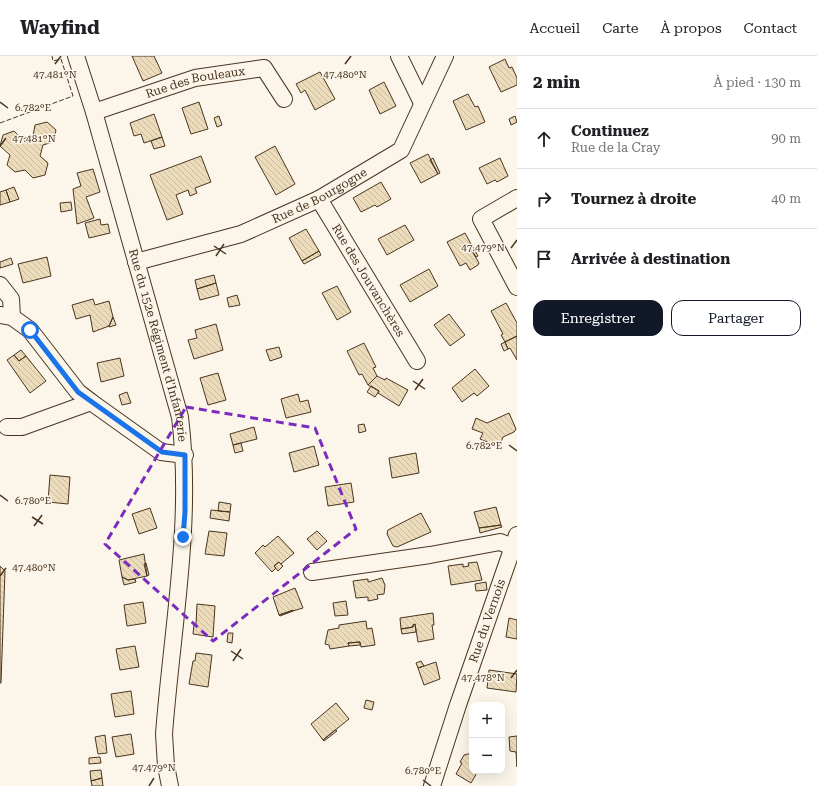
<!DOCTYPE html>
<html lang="fr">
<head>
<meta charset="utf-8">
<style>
	:root { --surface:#fff; --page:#f6f6f6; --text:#202124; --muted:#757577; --line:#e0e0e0; --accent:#111827 }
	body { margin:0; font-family:"Roboto Serif",serif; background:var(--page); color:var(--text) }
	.controls { position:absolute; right:12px; bottom:12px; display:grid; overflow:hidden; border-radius:8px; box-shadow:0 4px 16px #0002 }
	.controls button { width:36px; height:36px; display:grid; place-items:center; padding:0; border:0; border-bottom:1px solid var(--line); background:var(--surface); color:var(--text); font:20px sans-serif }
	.stop { position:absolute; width:12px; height:12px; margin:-9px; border:3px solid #1a73e8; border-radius:50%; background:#fff }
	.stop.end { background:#1a73e8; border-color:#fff; box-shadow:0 1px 4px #0008 }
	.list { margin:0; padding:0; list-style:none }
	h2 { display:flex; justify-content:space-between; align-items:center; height:52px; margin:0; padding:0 16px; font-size:17px }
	h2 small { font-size:13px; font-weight:400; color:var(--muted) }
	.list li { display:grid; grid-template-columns:26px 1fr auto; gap:12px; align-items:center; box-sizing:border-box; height:60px; padding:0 16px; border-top:1px solid var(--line) }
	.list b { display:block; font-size:15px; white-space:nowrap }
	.list p { margin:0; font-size:13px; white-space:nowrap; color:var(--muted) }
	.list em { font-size:13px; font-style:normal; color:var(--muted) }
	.actions { display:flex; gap:8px; padding:12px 16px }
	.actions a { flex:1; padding:9px 0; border:1px solid var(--accent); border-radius:12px; text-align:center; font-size:14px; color:var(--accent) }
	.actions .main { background:var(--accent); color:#fff }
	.icon { flex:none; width:22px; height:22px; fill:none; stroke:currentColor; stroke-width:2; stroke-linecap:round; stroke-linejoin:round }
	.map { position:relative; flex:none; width:517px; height:730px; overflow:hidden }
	header { display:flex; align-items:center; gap:24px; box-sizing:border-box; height:56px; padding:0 20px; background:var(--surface); border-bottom:1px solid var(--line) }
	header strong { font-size:19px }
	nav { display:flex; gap:22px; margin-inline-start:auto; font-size:14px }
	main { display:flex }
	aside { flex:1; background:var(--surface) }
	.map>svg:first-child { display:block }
</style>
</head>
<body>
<header>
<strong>Wayfind</strong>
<nav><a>Accueil</a><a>Carte</a><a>À propos</a><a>Contact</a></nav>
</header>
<main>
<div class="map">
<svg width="517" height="730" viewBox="0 0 517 730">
	<defs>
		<pattern id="building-back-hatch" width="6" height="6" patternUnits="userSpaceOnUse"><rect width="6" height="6" fill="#ecdcbc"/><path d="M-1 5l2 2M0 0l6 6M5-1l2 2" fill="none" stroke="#ccbda1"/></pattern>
	</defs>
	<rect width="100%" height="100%" fill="#fbf6e9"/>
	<path fill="url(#building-back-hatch)" stroke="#4a3520" d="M132,0H154L162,17L143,25Z
		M505,3L509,12L512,11L517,22V29L501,36L489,11Z
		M320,16L335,43L315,54L305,34L301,37L296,28Z
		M384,26L396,50L380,58L369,34Z
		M468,38L475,51L478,50L485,66L466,74L453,45Z
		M199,46L208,73L191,78L182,52Z
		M154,58L162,81L144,87L141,78L134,80L130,67Z
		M219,60L222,69L217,71L214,62Z
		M515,60L517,66L511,69L509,63Z
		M47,66L56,74L53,86L43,89L40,100L48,107L45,119L33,122L25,114L15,116L7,109L10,99L0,90L3,79L14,75L22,83L33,80L35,69Z
		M162,81L165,90L154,93L151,85Z
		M275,90L295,128L276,139L255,101Z
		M428,98L438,118L421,127L410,107Z
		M201,100L211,126L195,132L197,137L190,140L188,134L176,139L183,158L167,164L150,119Z
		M433,102L440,117L438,118L430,104Z
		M500,102L508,120L497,126L495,124L487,128L479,112Z
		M93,113L100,136L86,141L94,162L77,168L73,133L81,130L77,117Z
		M381,126L391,143L377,151L375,149L361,156L353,142Z
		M14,131L19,143L10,146L6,134Z
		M6,134L10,146L0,149V136Z
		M71,146L72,154L61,156L60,147Z
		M100,163L101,169L108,168L110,177L89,182L85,167Z
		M405,169L414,184L387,199L378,183Z
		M306,173L319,195L302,205L289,182Z
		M465,177L471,188L469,190L479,207L478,209L470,214L466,207L460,210L447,186Z
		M471,188L478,200L476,201L469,190Z
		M319,195L321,199L304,208L302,205Z
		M47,201L51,220L23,227L18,208Z
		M11,202L13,208L0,212V206Z
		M429,213L438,230L410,246L400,229Z
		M214,219L216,227L197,233L195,224Z
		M216,227L219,239L200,244L197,233Z
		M337,230L351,256L337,264L322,237Z
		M237,239L240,249L229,251L227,242Z
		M93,243L95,249L109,245L113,261L109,270L93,276L90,259L76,263L72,249Z
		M506,247L517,267V280L505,286L501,279L503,278L491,255Z
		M449,258L465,279L450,290L434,269Z
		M113,261L116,269L109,271V270Z
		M216,268L223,294L194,303L188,284L197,282L195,274Z
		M517,280V304L510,292L508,293L505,286Z
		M505,286L508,293L504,295L501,288Z
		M364,287L376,311L373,312L377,320L368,329L362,318L359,319L347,295Z
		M279,291L282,301L270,305L266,294Z
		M21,294L26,300L19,305L14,299Z
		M14,299L19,305L26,300L46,325L30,337L7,304Z
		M120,302L124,320L101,326L97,307Z
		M475,313L489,330L477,340L474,337L462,346L452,332Z
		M218,317L226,344L208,349L200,322Z
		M377,320L385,324L386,322L408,334L399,350L378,337L379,335L368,329Z
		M371,330L379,335L375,341L367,336Z
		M127,336L131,347L122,349L119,339Z
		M298,338L300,346L308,344L311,356L286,362L281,343Z
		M509,357L516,373L514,376L503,381L499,391L480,383L483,377L472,373L476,362L487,367Z
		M364,368L366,375L359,377L358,369Z
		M254,371L257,383L233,389L230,378Z
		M241,387L243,395L235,397L233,389Z
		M314,390L319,409L294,416L289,397Z
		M416,397L419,417L392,422L389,402Z
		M50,419L70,421L68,448L48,446Z
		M351,427L354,446L328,450L325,431Z
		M219,446L231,448L230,456L218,455Z
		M496,451L501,469L479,472L474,456Z
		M150,452L157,472L139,478L132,458Z
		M211,454L230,456L229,465L210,462Z
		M421,457L431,476L397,491L393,490L387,478L388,474Z
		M501,469L502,471L480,477L479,472Z
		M209,475L227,477L224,500L205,498Z
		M317,475L327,485L317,494L307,483Z
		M278,480L294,497L281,508L279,506L274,510L276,512L272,516L255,497L263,489L265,491Z
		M144,498L147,520L128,524L122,521L119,504Z
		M279,506L283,510L278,515L274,510Z
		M477,506L482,524L451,529L448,510L463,508V511L469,510L468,507Z
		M146,507L149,519L147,520L144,508Z
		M0,510L5,515L1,627H0Z
		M122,521L128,524L135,523L136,526L124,529Z
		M382,522L385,529L384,538L377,539L378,543L368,545V541L356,542L353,525L368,523V526Z
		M486,526L487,534L476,535L475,528Z
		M295,532L303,552L279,559L273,541Z
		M346,545L348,559L335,560L333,547Z
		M143,546L146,567L127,570L124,549Z
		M197,548L215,550L213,581L193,578L194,568L196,569Z
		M293,554V555L280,560L279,559Z
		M433,557L434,569H432L434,583L418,586L415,568L413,569V571L401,573L400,562Z
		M509,562L517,564V583L506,581Z
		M366,565L367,573L372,572L375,589L361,591L360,586L348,587L349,590L330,593L329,589L325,588L328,574L339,572V569Z
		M415,568L416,576L402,578L401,573L413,571V569Z
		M228,577H233L232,587L227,586Z
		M360,586V589L349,590L348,587Z
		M135,590L139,611L120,614L116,593Z
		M196,597L212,599L208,631L189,628L193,605H195Z
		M421,605L424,610L418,612L416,607Z
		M436,606L440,623L424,629L418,612Z
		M489,614L517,618L516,636L487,632Z
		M131,635L134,658L115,661L111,638Z
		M366,644L374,646L372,654L364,652Z
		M336,647L349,663L323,684L311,668Z
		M335,674L337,675L324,685L323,684Z
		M131,678L134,698L116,701L112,681Z
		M105,679L107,697L98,698L95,681Z
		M517,680V711L516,696L510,695L509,681Z
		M472,697V715H478L471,727L456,718L462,707L460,706L464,699Z
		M100,701L101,707L89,708V702Z
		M101,714L102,722L91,725L90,715Z
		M102,722L103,730H92L91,725Z"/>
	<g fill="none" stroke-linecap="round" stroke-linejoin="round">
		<defs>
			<g id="minor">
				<path id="s1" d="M76,0L94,56L180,361C193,466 172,572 164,678L166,710L170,730"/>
				<path d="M399,0L422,47"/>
				<path id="s2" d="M94,56L195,22L264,12L284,43"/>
				<path d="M517,142L481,163L517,231"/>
				<path id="s3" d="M319,143L417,305"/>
				<path id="s4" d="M136,206L241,178L319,143L401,94L445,0"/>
				<path d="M0,229L11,243L12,261"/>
				<path d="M0,259L12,261L30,274L78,336L91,346L161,396L185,399"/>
				<path d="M7,371H22L91,346"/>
				<path d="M312,516L430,499L500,486L513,491"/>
				<path id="s5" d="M432,730L458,649L517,479"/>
			</g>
		</defs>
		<use href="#minor" stroke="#4a3520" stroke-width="18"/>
		<use href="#minor" stroke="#fbf6e9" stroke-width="16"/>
		<path stroke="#4a3520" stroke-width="1" stroke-dasharray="5 2" stroke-linecap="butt" d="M0,67L73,40L61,3L53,5L52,0"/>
	</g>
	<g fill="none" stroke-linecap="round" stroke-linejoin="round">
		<path stroke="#1a73e8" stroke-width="5" d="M30,274L78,336L162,396L185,399V456L183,481"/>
	</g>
	<path fill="none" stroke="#7b2cbf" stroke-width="3" stroke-dasharray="8 5" stroke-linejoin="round" d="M186,351L315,372L356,473L213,585L105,488Z"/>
	<path fill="none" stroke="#4a3520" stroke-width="1.5" d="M55,8L61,0M345,8L351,0M0,46L8,52M0,90L6,82M214,190L226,198M511,192L517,184M216,200L224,188M413,325L425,333M415,334L423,323M509,389L517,395M0,439L8,445M32,461L43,468M34,470L42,459M0,520L6,512M231,595L243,603M233,605L241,593M511,622L517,614M423,724L431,730M149,730L154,722"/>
	<g text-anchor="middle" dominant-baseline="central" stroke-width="3" stroke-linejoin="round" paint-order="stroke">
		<g font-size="12" fill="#4a3520" stroke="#fbf6e9">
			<text stroke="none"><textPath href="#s2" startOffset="106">Rue des Bouleaux</textPath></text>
			<text stroke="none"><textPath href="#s4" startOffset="196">Rue de Bourgogne</textPath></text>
			<text stroke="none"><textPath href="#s3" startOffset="95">Rue des Jouvanchères</textPath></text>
			<text stroke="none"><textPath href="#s1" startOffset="301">Rue du 152e Régiment d'Infanterie</textPath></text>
			<text stroke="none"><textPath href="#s5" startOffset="174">Rue du Vernois</textPath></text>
		</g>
	</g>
	<g font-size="10" text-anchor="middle" fill="#4a3520" stroke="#fbf6e9" stroke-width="3" stroke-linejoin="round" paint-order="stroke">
		<text x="55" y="22">47.481°N</text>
		<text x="345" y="22">47.480°N</text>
		<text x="33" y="55">6.782°E</text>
		<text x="34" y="86">47.481°N</text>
		<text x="483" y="195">47.479°N</text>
		<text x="484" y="393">6.782°E</text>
		<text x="33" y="448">6.780°E</text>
		<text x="34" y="515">47.480°N</text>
		<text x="483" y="625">47.478°N</text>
		<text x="154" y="715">47.479°N</text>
		<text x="423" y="718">6.780°E</text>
	</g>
</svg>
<div class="controls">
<button>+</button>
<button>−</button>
</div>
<div class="stop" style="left:30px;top:274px"></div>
<div class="stop end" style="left:183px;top:481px"></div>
</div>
<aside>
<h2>2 min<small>À pied · 130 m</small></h2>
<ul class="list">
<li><svg class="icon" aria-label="ahead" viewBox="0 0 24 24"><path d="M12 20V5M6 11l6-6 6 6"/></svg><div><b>Continuez</b><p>Rue de la Cray</p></div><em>90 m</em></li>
<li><svg class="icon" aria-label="right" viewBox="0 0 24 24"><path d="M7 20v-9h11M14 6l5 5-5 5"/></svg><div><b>Tournez à droite</b></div><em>40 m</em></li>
<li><svg class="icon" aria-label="arrive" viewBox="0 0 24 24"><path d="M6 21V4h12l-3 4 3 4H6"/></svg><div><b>Arrivée à destination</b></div></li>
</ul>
<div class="actions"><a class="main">Enregistrer</a><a>Partager</a></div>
</aside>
</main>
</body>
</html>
